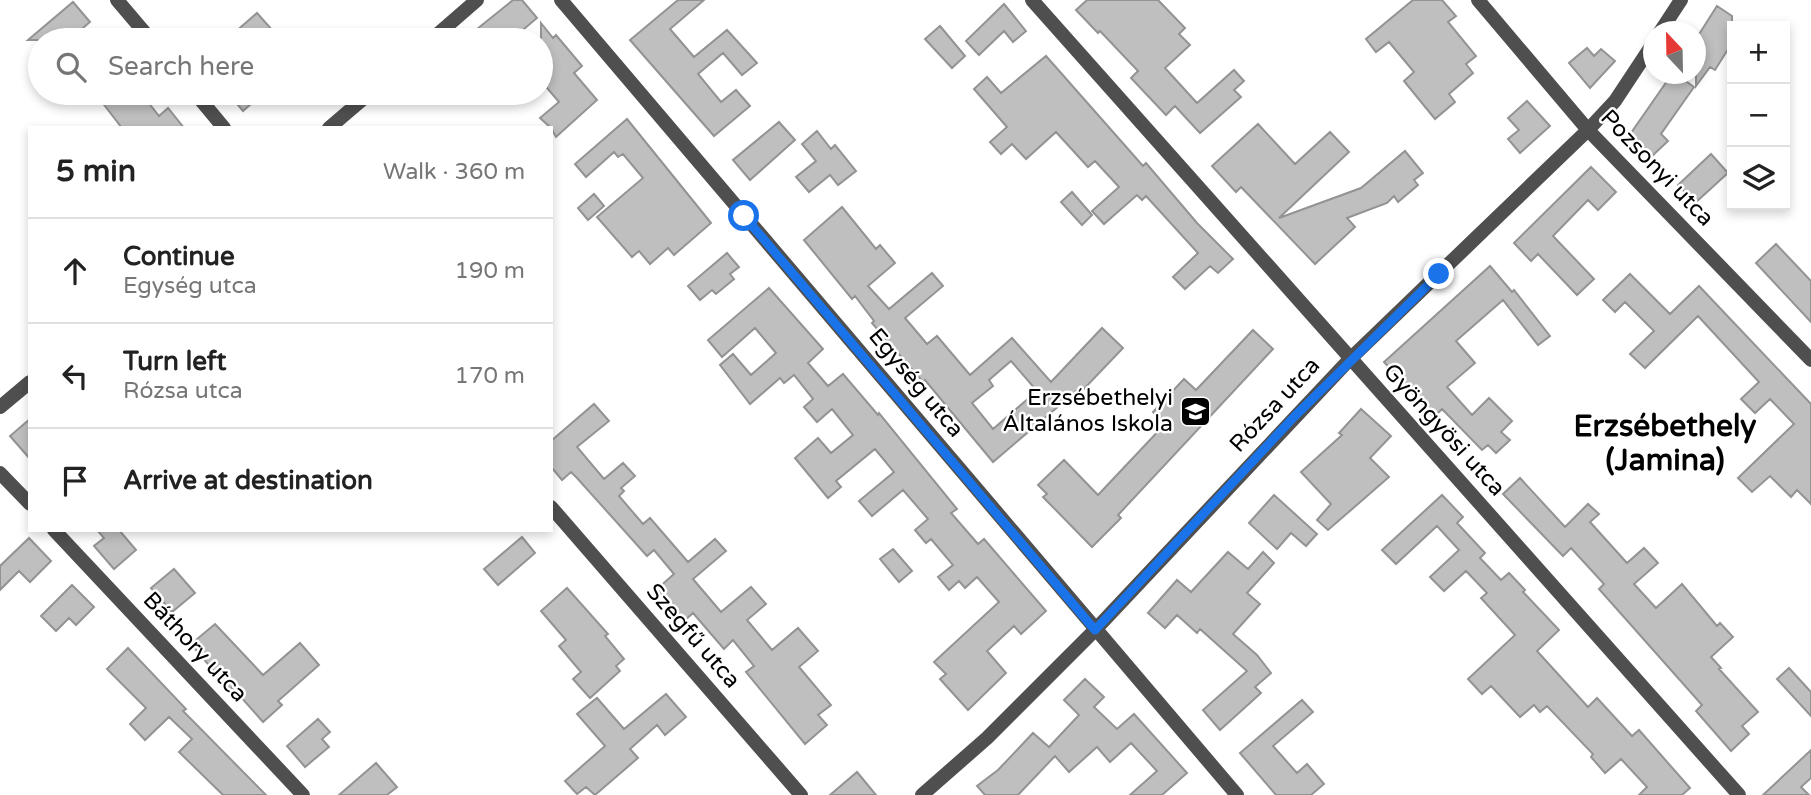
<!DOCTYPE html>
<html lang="en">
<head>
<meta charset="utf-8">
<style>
	:root { --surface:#fff; --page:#f6f6f6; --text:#222; --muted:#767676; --line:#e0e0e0 }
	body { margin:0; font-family:"Varela Round",sans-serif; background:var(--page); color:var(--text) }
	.controls { position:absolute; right:21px; top:21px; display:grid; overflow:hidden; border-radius:0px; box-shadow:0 4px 10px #0003 }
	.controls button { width:63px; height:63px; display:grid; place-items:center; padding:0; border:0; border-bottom:2px solid var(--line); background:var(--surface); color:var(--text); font:35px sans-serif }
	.compass { position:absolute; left:1643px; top:21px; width:63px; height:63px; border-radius:50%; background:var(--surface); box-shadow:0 4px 10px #0003; rotate:338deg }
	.stop { position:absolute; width:21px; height:21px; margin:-16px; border:5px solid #1a73e8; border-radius:50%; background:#fff }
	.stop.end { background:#1a73e8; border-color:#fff; box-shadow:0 2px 7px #0008 }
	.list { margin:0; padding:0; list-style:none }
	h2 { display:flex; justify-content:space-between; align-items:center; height:91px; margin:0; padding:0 28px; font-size:30px }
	h2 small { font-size:23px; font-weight:400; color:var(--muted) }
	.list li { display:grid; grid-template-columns:46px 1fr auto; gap:21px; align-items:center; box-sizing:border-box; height:105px; padding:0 28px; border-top:2px solid var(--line) }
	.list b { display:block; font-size:26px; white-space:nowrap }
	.list p { margin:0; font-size:23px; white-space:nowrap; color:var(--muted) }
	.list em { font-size:23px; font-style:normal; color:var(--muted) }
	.icon { flex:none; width:38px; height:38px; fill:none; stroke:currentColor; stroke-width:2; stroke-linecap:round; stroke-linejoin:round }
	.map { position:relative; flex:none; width:1811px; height:795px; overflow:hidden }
	.search { position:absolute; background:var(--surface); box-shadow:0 4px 10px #0003; left:28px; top:28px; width:525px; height:77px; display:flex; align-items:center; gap:18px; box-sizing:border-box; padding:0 24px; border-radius:38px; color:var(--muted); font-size:26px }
	.panel { position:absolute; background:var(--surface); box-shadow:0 4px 10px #0003; left:28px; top:126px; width:525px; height:406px; border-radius:0px }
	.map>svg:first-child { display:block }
</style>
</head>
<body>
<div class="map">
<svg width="1811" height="795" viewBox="0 0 1811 795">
	<rect width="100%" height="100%" fill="#fff"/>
	<path fill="#bfbfbf" stroke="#939393" stroke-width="2" fill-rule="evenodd" d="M513,0H522L537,18L511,40H487L477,29Z
		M678,0H704L670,29L694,57L727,30L757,63L742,75L723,53L698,74L721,102L736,90L750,106L714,136L630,40Z
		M1087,0H1158L1185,28L1179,34L1190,45L1165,68L1197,103L1234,70L1244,81L1234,90L1241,97L1200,133L1175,106L1166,115L1131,78L1138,71L1100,31L1098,33L1076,10Z
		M1413,0H1442L1456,16L1448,22L1476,56L1466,64L1473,73L1449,94L1455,102L1435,119L1404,81L1414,72L1389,42L1376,52L1366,39Z
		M73,2L90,22L69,40H28Z
		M1004,4L1026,31L1013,42L1004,31L979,55L966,41Z
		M1717,6L1732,16V43L1715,70L1710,67L1696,86V39Z
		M257,13L281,40H226Z
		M541,23L553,38L556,35L582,66L574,73L597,100L556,137L551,128L540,118L559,102L541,81Z
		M940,26L965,56L952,68L925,39Z
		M1587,48L1594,56L1601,49L1615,61L1590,88L1569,63Z
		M1046,56L1143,166L1146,163L1197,223L1233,259L1218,273L1210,266L1185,289L1173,277L1198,253L1146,196L1142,200L1137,195L1104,224L1092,211L1119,187L1095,161L1088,167L1056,132L1026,159L1012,144L1001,154L990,142L1007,127L974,89L987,77L1001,93Z
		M1672,74H1676L1694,87L1661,134L1668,141L1652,156L1631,133Z
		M95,93H141L159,116L168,108L184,128H122Z
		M228,93H263L243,111Z
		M1527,101L1550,126L1520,153L1508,139L1519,130L1508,118Z
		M627,119L711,223L674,255L668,248L650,264L639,251L632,257L597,217L643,178L623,154L618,157L614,152L586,177L575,164Z
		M779,122L795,140L750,180L733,160Z
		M1258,124L1295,164L1330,132L1349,152L1279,218L1361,188L1405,151L1423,173L1414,180L1418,185L1398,202L1394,196L1387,203L1347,218L1355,227L1315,264L1241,187L1236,192L1212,166Z
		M817,131L831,149L835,145L856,171L838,185L830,175L809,192L796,177L816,161L802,144Z
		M1711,154L1728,173L1695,203L1678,185Z
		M1591,167L1616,192L1598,210L1588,200L1553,236L1594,279L1577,295L1538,254L1531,261L1514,243Z
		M1072,192L1092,215L1082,225L1061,202Z
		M594,194L604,206L588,220L578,208Z
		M842,207L876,249L880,245L895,263L868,286L889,309L932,273L943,286L905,318L927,344L937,336L970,375L1012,338L1051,382L1102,328L1123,348L1082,391L1080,388L993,462L925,380L923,382L872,323L874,321L855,296L852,299L804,240ZM1011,361L1037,391L993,429L972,403L993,386L989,380Z
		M1776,244L1811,281V322L1756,263Z
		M727,253L739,267L730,274L734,279L716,294L712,290L700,300L688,286Z
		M1490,266L1512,292L1514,290L1550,336L1538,345L1503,300L1456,341L1475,363L1447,387L1472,415L1489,398L1512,421L1501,432L1510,440L1496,453L1488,445L1482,450L1442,409L1434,417L1384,362Z
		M1630,274L1670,314L1699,286L1811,404V504L1797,490L1791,497L1770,476L1752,492L1738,478L1794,424L1770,399L1755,413L1741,399L1759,382L1698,316L1645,368L1630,354L1654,331L1625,302L1615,312L1603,300Z
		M769,288L823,349L808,363L828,386L843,374L878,415L879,413L957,509L951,513L978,544L984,539L1046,611L1021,634L1014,626L987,651L1006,673L968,710L940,679L946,674L934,662L999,602L977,577L965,588L959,581L949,590L938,577L953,565L931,539L926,543L915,530L928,519L903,490L872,516L859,501L894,472L875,449L836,481L841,487L828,498L795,458L818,438L831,453L853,435L832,409L817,422L804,407L813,399L794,375L784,383L780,378L750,404L720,365L733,354L751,375L776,353L755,328L722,357L708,340Z
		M1253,330L1273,349L1118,515L1121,518L1092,547L1043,497L1047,494L1038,485L1064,460L1098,495L1165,424L1153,412L1184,379L1196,390Z
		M594,404L609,421L577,447L604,479L623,463L635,476L621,488L624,491L619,496L643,524L650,518L688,562L715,539L726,551L693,579L721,612L751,587L766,604L747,620L772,650L798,628L818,651L799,667L831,705L818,715L827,725L805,744L746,672L754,666L733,640L724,649L693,613L684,621L657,589L674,574L654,550L647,556L577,478L571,472L562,480L551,467V441Z
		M1361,409L1391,436L1370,458L1389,477L1328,530L1317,520L1331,504L1301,472L1342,435L1339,433Z
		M30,419V459L10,436Z
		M1520,478L1565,527L1588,504L1599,514L1590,522L1627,563L1644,548L1658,563L1634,584L1656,608L1682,584L1717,626L1720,623L1733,637L1711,657L1721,668L1719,669L1758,712L1742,726L1749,734L1731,751L1696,711L1702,705L1599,589L1604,584L1571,548L1563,556L1503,494Z
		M1274,495L1317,534L1306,546L1291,533L1277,549L1249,523Z
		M1442,495L1463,517L1457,523L1485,553L1480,558L1501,580L1509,573L1525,590L1523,592L1559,630L1537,651L1588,707L1597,698L1632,736L1639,730L1690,788L1682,795H1639L1647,787L1621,759L1605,773L1591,757L1593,754L1547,706L1540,712L1534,705L1520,717L1491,686L1482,694L1468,679L1515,635L1481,598L1487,593L1466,571L1444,591L1430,577L1459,550L1437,526L1396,564L1382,550Z
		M97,530H119L136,550L114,569L94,546L104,538Z
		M522,537L535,553L498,585L484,569Z
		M29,538L51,561L30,582L19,571L0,590V566Z
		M893,549L912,571L899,582L880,559Z
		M1228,552L1248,569L1263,552L1274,563L1247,593L1260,604L1233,634L1257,655L1271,673L1255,687L1261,693L1220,730L1203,710L1247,671L1200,629L1197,633L1177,615L1165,628L1148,613L1177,580L1191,592Z
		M174,569L195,593L172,612L151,588Z
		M72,585L94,607L76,625L69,618L56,631L41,616Z
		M567,588L608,634L605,636L624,659L616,666L620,671L590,698L573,679L581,672L559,646L566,640L541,611Z
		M215,624L263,675L300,643L319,665L278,701L282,705L263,722L232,687L230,690L191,644Z
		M128,648L186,709L183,711L266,795H223L179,752L192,739L169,717L145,740L130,724L146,708L107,669Z
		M1789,668L1811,692V716L1777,679Z
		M1085,679L1104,697L1094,707L1117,729L1134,714L1187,773L1162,795H1130L1157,771L1131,743L1110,762L1097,747L1069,772L1055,756L1018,795H985L977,786L998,770L1033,733L1049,747L1079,715L1064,700Z
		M666,694L686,717L665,735L657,725L630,749L638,758L595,795L586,787L577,794L565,781L605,746L577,714L597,698L624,729Z
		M1302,700L1313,712L1273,746L1297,773L1307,764L1324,784L1311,795H1276L1240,753Z
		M318,719L330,732L322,739L329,747L305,767L287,746Z
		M1811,750V778L1801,787L1809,795H1763Z
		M376,763L397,787L387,795H339Z
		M857,772L876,795H830Z"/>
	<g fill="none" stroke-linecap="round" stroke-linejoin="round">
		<path stroke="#4f4f4f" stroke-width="14" d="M117,0L151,40
			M561,0L1237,795
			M1032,0L1739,795
			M1478,0L1588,130L1811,360
			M1660,32L1681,0
			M431,40L477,0
			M195,93L224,128
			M329,128L370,93
			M0,407L30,382
			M0,473L30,504
			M551,507L801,795
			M54,530L303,795
			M922,795L987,738L1095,630L1350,359L1588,130L1615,101L1654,42"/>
	</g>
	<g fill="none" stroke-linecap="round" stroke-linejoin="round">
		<path stroke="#1a73e8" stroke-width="9" d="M744,216L1095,630L1294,417L1439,274"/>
	</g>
	<defs>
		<symbol id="school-square" viewBox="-11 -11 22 22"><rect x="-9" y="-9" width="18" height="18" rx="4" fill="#000" stroke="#fff"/><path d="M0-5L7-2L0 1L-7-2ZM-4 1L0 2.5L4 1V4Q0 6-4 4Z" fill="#fff"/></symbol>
	</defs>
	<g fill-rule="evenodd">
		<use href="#school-square" x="1178" y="394" width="35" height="35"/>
	</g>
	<g text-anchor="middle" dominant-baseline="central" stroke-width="5" stroke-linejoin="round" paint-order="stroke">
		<g font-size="23" fill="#000" stroke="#fff">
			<text transform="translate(1657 168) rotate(46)">Pozsonyi utca</text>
			<text transform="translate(916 383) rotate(50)">Egység utca</text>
			<text transform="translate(1275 405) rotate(-47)">Rózsa utca</text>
			<text transform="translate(1444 430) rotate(48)">Gyöngyösi utca</text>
			<text transform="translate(693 636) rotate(49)">Szegfű utca</text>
			<text transform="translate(195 647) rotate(47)">Báthory utca</text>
		</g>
		<g font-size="23" fill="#000" stroke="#fff" text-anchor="end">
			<text x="1173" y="398">Erzsébethelyi<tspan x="1173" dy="26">Általános Iskola</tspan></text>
		</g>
		<g font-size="30" font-weight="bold" fill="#000" stroke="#fff">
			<text x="1665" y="426">Erzsébethely<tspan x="1665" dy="34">(Jamina)</tspan></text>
		</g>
	</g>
</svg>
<div class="controls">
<button>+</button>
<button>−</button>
<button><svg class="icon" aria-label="layers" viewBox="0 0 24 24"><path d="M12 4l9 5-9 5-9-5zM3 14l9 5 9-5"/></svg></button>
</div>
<svg class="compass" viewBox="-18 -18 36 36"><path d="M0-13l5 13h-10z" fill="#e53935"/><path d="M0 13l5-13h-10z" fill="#767676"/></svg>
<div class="stop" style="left:744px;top:216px"></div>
<div class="stop end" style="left:1439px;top:274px"></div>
<div class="search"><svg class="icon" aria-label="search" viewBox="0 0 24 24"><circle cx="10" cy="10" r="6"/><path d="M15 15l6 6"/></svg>Search here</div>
<section class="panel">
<h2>5 min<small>Walk · 360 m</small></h2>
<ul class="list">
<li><svg class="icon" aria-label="ahead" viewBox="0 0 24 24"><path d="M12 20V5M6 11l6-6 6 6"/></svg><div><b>Continue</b><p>Egység utca</p></div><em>190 m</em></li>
<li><svg class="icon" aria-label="left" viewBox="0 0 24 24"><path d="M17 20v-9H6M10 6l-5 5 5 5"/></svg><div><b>Turn left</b><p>Rózsa utca</p></div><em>170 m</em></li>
<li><svg class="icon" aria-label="arrive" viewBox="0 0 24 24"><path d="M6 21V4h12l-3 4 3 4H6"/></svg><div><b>Arrive at destination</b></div></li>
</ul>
</section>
</div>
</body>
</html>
